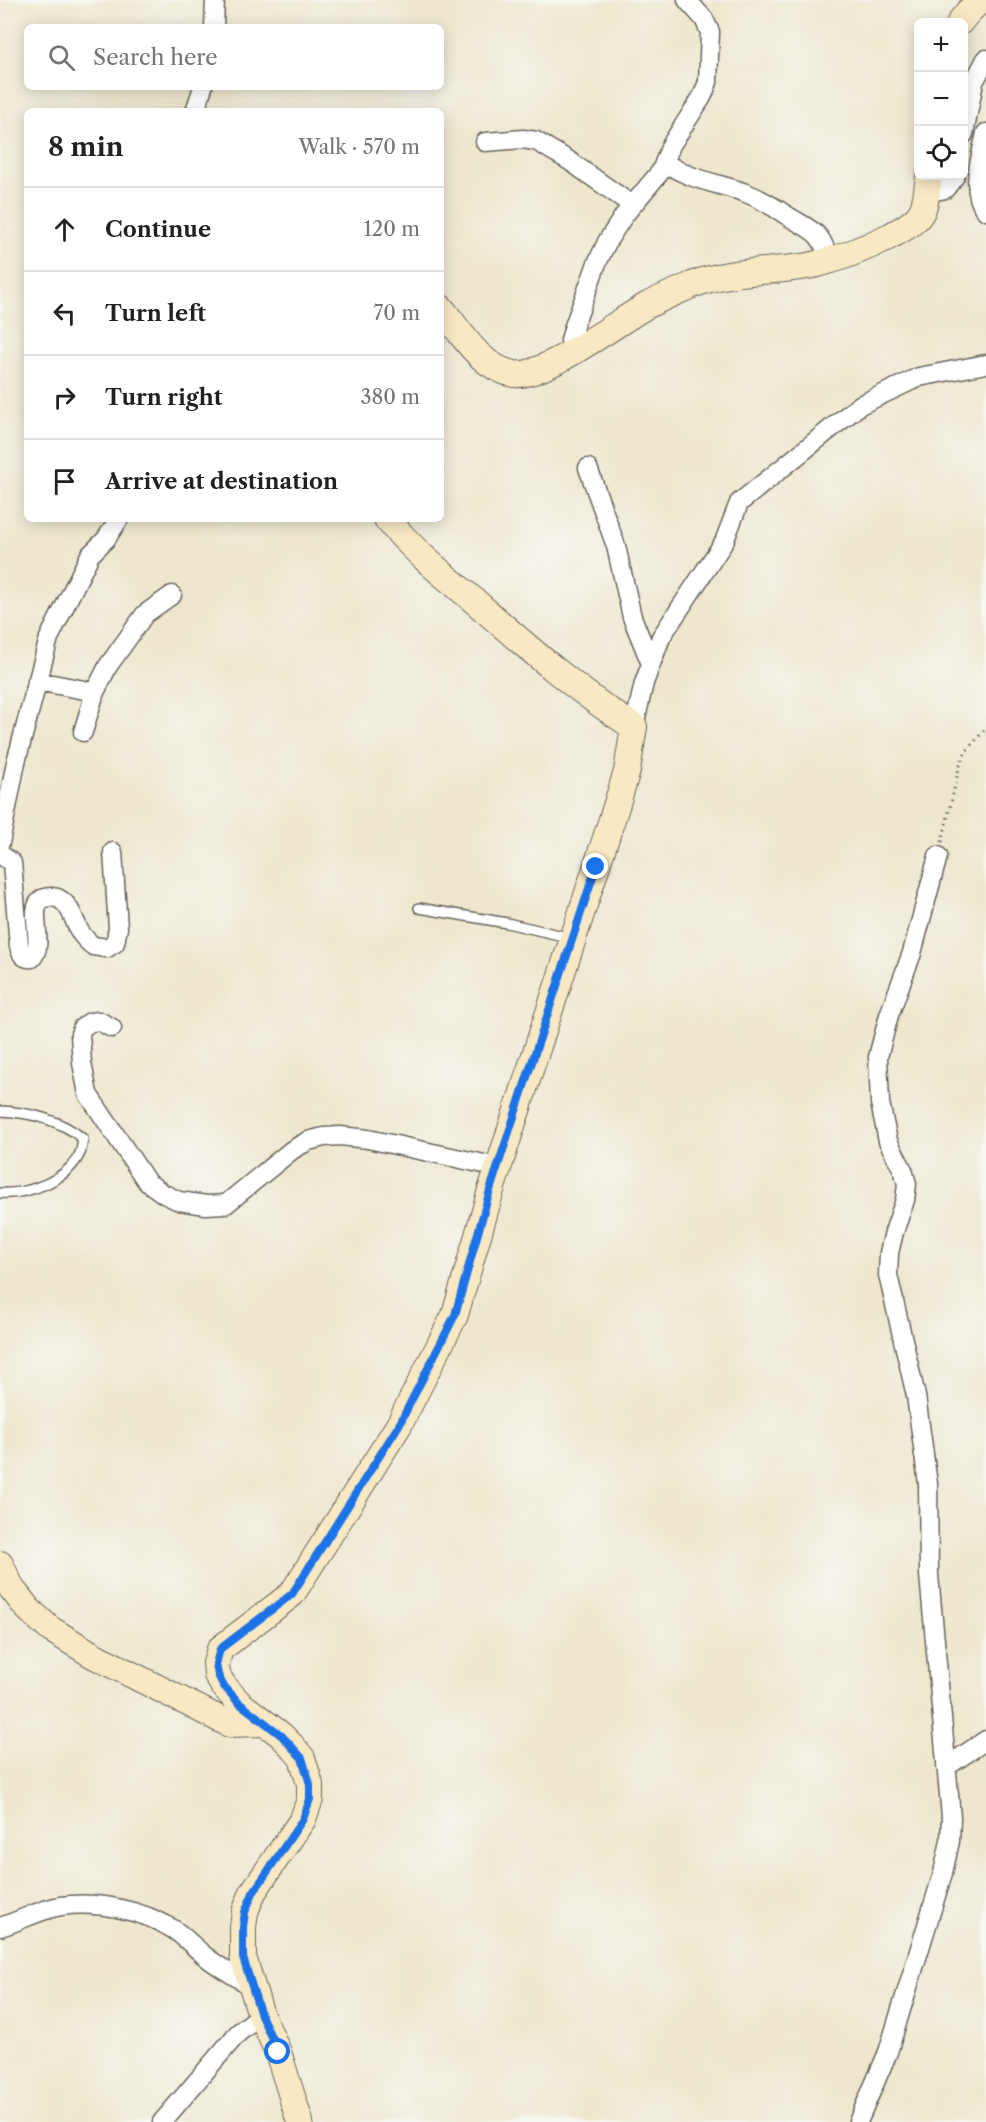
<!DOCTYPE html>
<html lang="en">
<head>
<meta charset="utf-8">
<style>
	:root { --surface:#fff; --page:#f2f2f2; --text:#202124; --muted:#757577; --line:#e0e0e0 }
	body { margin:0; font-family:"Libre Caslon Text",serif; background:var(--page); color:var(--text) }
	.controls { position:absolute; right:18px; top:18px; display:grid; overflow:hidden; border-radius:9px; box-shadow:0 3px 15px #0003 }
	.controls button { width:54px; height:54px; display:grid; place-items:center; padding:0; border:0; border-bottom:2px solid var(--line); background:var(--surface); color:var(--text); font:30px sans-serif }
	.stop { position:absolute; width:18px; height:18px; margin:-14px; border:4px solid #1a73e8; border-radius:50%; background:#fff }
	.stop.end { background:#1a73e8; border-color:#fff; box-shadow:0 2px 6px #0008 }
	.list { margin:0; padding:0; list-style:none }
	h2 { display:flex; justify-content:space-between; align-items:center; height:78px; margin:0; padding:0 24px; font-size:26px }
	h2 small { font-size:20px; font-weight:400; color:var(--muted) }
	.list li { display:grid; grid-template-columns:39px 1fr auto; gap:18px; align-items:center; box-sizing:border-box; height:84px; padding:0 24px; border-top:2px solid var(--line) }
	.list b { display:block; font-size:22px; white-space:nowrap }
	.list em { font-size:20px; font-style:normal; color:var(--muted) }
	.icon { flex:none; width:33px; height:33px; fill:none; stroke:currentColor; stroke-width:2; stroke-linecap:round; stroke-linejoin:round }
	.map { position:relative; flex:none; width:986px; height:2122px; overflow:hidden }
	.search { position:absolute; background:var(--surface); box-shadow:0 3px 15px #0003; left:24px; top:24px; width:420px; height:66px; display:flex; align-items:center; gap:15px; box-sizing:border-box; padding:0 21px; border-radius:9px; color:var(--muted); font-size:22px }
	.panel { position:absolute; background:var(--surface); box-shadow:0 3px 15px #0003; left:24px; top:108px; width:420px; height:414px; border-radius:9px }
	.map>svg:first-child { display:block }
</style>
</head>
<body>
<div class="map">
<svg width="986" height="2122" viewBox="0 0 986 2122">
	<rect width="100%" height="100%" fill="#f6f6f2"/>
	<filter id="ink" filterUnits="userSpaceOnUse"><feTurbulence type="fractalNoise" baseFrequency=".0167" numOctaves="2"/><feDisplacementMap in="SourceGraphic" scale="12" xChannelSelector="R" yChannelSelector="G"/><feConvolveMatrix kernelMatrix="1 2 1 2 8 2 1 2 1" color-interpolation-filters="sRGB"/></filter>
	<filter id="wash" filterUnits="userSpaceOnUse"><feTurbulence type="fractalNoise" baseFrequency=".008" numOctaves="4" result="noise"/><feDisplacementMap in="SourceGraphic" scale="24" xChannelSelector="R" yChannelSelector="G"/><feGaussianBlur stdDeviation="1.35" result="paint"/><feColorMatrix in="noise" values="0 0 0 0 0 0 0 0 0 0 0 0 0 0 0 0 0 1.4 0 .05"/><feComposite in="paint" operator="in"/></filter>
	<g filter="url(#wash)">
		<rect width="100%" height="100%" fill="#eee7ce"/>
	</g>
	<g filter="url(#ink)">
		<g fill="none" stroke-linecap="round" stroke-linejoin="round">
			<defs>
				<path id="lane" d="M419,908L507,923L572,938
					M0,1111C28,1112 62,1120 83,1139C82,1143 82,1149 80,1153C68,1180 28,1195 0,1193"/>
				<path id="street" d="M214,27L215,0
					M195,111L203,87
					M986,133C981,156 969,191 986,211
					M964,134L974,82L986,59
					M485,142L523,139L536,141L568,160L632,205
					M665,162C688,180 719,183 746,193C762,199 777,209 791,218C813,231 824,234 828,261
					M926,193L945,189L955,176
					M572,352L570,340L574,326L597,263L608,240L625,214L661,171L671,145L702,97L708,82L710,32L704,19L687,0
					M588,468L616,546L632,617L651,664
					M37,681L95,692
					M634,727L644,683L661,637L724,542L739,503L860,405L919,377L986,364
					M83,732L95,692L108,666L145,614L172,595
					M0,843L16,762L49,638L90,555L106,539L119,519
					M0,854L12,863L19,946C21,954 23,959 32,958C46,943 27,910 42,899C44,898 50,897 52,897C69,898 73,919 80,932C84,938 88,942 93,946L107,948L115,943L118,928L113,852
					M112,1028L99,1021L90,1022L82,1028L80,1034L82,1063L88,1094L147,1182L164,1194L179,1201L206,1205L226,1204L292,1150L308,1141L324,1137L340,1136L368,1139L498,1167
					M946,1767L986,1740
					M0,1927C21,1921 40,1909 61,1906C97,1901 142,1910 173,1929C185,1937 194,1947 205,1956C220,1968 236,1977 252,1986
					M162,2122L238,2033L261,2015
					M858,2122L888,2052L943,1873L950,1841L951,1817L929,1575L928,1484L916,1396L888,1275L889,1253L894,1232L905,1200L907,1184L903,1170L888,1141L880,1103L878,1057L889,1015L912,953L938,856"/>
				<path id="secondary" d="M960,22L969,11L981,0
					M441,308C461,332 480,368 514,374C542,379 619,321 646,306C661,298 676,292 692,285C731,269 772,273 813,265C839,259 866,248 890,236C901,230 916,223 922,211C927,201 927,187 929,176
					M0,1564L12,1589L28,1609L50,1629L93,1655L229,1724L265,1723
					M300,2122L278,2052L261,2015L243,1957V1927L245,1912L253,1892L303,1819L310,1799V1784L302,1758L291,1745L281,1735L239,1703L223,1685L217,1675L216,1663L220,1649L292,1594L399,1425L455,1315L491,1190L615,810L627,771L634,727C578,692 528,648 478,604C447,578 413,551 387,519"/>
			</defs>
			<use href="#lane" stroke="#66635a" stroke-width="12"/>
			<use href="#street" stroke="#66635a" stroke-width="21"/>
			<use href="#secondary" stroke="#66635a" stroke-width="28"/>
			<path stroke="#66635a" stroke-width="3" stroke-dasharray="1.5 4.5" stroke-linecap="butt" d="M942,842L959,768L965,753L986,728"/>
			<use href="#lane" stroke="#fff" stroke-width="9"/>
			<use href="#street" stroke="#fff" stroke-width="18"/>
			<use href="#secondary" stroke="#f8e8c3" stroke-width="26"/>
		</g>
	</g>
	<g fill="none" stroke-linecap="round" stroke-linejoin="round" filter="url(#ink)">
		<path stroke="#1a73e8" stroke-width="8" d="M278,2052L261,2015L243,1958V1927L245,1912L253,1893L303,1819L310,1799V1784L302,1758L281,1735L239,1703L223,1685L218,1675L216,1664L220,1649L292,1594L399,1425L455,1315L490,1190L596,867"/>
	</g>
</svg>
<div class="controls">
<button>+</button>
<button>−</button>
<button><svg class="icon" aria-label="locate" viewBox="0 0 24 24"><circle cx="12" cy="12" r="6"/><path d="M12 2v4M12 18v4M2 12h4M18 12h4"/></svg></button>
</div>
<div class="stop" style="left:278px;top:2052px"></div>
<div class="stop end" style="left:596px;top:867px"></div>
<div class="search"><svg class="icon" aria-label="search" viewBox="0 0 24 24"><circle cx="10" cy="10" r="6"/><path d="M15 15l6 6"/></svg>Search here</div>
<section class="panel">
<h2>8 min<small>Walk · 570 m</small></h2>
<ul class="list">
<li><svg class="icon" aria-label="ahead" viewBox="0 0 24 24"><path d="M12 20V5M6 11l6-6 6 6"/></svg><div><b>Continue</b></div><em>120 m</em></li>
<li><svg class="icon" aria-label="left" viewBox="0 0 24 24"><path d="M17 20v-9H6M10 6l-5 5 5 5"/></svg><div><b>Turn left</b></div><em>70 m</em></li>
<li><svg class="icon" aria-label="right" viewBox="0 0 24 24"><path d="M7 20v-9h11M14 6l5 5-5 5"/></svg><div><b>Turn right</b></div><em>380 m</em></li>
<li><svg class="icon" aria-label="arrive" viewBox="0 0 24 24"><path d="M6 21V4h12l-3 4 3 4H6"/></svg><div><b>Arrive at destination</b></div></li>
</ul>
</section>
</div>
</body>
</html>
